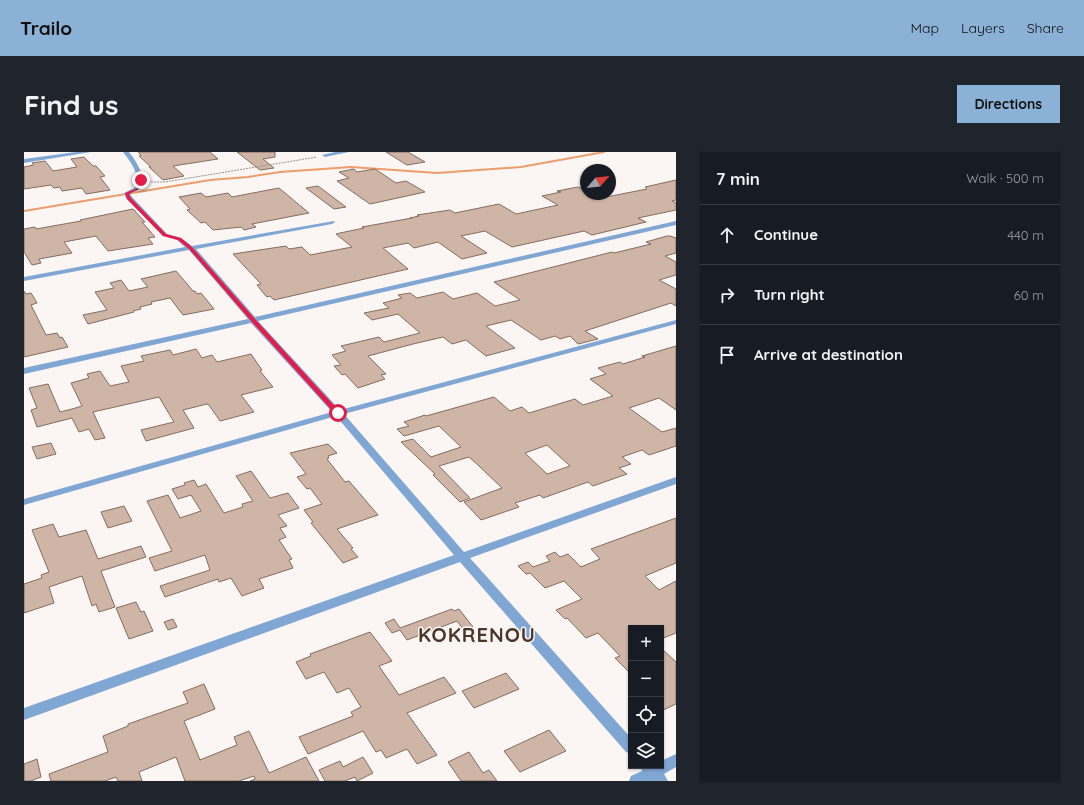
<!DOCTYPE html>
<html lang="en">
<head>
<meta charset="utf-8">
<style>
	:root { --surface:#171b24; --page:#20242c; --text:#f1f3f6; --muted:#9ea1a6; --line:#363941; --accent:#8bb1d6 }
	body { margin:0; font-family:Quicksand,sans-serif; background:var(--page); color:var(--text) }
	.controls { position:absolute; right:12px; bottom:12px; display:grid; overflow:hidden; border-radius:0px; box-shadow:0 1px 3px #0004 }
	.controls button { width:36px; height:36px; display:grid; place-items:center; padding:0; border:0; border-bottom:1px solid var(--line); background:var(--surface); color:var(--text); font:20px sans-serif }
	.compass { position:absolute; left:556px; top:12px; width:36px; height:36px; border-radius:50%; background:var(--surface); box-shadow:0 1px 3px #0004; rotate:62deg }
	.stop { position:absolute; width:12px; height:12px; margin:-9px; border:3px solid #e11d48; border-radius:50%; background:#fff }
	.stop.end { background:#e11d48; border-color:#fff; box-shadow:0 1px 4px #0008 }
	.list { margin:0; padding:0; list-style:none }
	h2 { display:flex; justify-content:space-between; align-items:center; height:52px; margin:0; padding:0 16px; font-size:17px }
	h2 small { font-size:13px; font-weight:400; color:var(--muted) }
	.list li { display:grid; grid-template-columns:26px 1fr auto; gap:12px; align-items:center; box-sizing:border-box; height:60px; padding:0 16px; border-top:1px solid var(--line) }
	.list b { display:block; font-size:15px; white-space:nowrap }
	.list em { font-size:13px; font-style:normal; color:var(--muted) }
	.icon { flex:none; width:22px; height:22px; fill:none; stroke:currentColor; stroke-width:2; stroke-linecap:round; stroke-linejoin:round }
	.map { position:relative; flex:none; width:652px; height:629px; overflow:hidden; border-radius:0px }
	header { display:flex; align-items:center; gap:24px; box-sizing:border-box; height:56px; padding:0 20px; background:var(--accent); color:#111 }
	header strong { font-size:19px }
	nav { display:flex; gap:22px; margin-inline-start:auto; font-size:14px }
	.intro { display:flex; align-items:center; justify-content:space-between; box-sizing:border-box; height:96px; padding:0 24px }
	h1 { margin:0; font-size:28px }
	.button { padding:10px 18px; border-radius:0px; background:var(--accent); color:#111; font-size:14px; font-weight:700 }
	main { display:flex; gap:24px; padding:0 24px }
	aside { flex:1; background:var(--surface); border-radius:0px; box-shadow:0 1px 3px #0004 }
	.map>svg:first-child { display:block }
</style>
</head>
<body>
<header>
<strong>Trailo</strong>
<nav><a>Map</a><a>Layers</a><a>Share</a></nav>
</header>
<div class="intro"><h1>Find us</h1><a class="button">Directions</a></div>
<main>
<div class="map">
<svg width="652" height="629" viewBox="0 0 652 629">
	<rect width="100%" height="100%" fill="#fbf6f3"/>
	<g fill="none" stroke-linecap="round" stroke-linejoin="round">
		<path stroke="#ed9c6a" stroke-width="2" d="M0,59L186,28L224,25L256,20L327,15L413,21L497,15L580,0"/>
	</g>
	<path fill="#cfb5a6" stroke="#846c5e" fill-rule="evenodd" d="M114,0H186L194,7L149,14L160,24L139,28L125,15H127L115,4L117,3Z
		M213,0H251V5L239,7L250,16L236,18Z
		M362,0H384L401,10L383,13Z
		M60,5L69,14H72L81,24L76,25L86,38L62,42L58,36L38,39L36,35L30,36L27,33L0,37V15L10,13L8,11L21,9L29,19L53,15L47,7Z
		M330,17L333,20L351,17L372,31L382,29L401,40L346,52L313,29L325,26L315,20Z
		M652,28V48L648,49L652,51V58L614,66L622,70L568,83L560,79L488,95L461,79L437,84L463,101L438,107L414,90L390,96L384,91L359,96L384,117L250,148L246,144L243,145L241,143L233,133L237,132L209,102L262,94L265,97L278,95L286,103L328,95L312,82L316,81L340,76L338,75L388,66H386L395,64L393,63L426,58L431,61L475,52L492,62L534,53L518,44L537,40L533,39L554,35L562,39V42H569L577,46L623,37L621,35Z
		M294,34L322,55L310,57L282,36Z
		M255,36L285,61L228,72L232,75L220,78L217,75L189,78L181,70L177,71L163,58L166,57L155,45L177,41L182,45L204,41L208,45Z
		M109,57L121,70H118L131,85L124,86L129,92L84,99L72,84L40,90L48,101L15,107L17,111L8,113L0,100V77L11,75L12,77L57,69L56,68Z
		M643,84H646L652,86V101L641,104L652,110V123L635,128L652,137V154L647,151L561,179L574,187L554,192L546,184L536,187L531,184L517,188L487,168L462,174L491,196L462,204L442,188L428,192L419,185L389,192L344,204L362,222L357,223L361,227L334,236L321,222L318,223L310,214L317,213L308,203L322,199L317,194L355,185L360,190L396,181L374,162L348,168L340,161L365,156L359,151L378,146L374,143L386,141L393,146L419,140L429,147L453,141L471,154L496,148L470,130L588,100L590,101L627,92L622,90Z
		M152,119L169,139H171L173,142L177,141L190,157L159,163L146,146L127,150L128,152L116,155L117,157L109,159L110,160L64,172L59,163L83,158L71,140L90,136L86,131L97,128L105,139L124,135L117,127Z
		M0,139L2,142L7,141L13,151L7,153L22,183L33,181L36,186L38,185L44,195L0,205Z
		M652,194V258L635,246L605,256L638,280L652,276V294L625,303L618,298L598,305L607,312L595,316L603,322L569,334L564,330L519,346L516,343L491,351L495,355L457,368L440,350L478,336L455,314L445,305L415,314L446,346L436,350L409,323L411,322L377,290L389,287L407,305L437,295L415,274L380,284L373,277L385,274L380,270L401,263L402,264L470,245L486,259L498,255L505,261L551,247L559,253L589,244L566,227L582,222L574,216L596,210L599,212L621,205L618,204ZM523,293L546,314L523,322L501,301Z
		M172,197L178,206L188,203L193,210L227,202L238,218L236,219L249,235L217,243L230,260L196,269L185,253L183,252L159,258L170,276L122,289L117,278L150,270L135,245L69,260L81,286L71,288L65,277L55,280L48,266L13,275L7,258L13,256L5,236L24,232L36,260L48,257L58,254L47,231L65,226L63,222L76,219L86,234L105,230L97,214L120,209L117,204L146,198L149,203Z
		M27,291L32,302L13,307L8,295Z
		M304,292L313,301L304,304L305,306L303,307L321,330L325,329L354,363L313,377L329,396L327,397L334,405L319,411L287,371L289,370L280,358L298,352L286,336L283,337L273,325L282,322L266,301Z
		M227,319L246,346L264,341L275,356L254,363L263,374L256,376L262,385L255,388L268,407L265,408L269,416L235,427L240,436L218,444L207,426L195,430L194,427L141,445L136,434L186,418L181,403L131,419L125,406L148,399L123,349L144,343L156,366L177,359L167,343L154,347L148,337L161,333L160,331L170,328L174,335L182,332L200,361L219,355L218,352L229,349L212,324Z
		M100,354L108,369L84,376L77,360Z
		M652,366V411L621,424L635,438L652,429V481L637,487V476H607V522L591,506L596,504L574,481L562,486L543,466L541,467L532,458L558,447L540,429L521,436L506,421L502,422L494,414L504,410L509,415L526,409L522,404L531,400L536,405L544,402L557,415L576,407L567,397Z
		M29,372L35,385L62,378L74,407L117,394L122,405L77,419L91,455L75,460L72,452L68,454L58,424L25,435L30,451L0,461V432L18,426L17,423L25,420L8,378Z
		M112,450L117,460L120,459L129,479L105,487L92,456Z
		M428,457L430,459L435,457L449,475L440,478L433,469L383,488L376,478L368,481L361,471L370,467L376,476Z
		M149,467L153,475L144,478L140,470Z
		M346,480L368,509L355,514L375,543L420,525L432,541L383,561L413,603L393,612L383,597L362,606L357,598L352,600L339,579L284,602L275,585L329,564L327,560L337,555L325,536L313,541L300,520L282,527L272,510L287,504L286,502Z
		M637,496L652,510V552L637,559Z
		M482,521L495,537L450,556L438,539Z
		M180,532L191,557L160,569L176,608L213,593L210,585L225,579L245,621L282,605L295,629H226L231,627L230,624L215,629H161L152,605L115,620L118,629H94L92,625L81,629H27L25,622L84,600L79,584L104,574V572L164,551L159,540Z
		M525,578L542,599L496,620L480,599Z
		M445,600L459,621L465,618L473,629H437L424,610Z
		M339,605L349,621L333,629L331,625L321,629H301L295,618L316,609L319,615Z
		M13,607L17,625L7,629H0V612Z"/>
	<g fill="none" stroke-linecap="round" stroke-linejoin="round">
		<path stroke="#99918c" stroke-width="1" stroke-dasharray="2 1" stroke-linecap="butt" d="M124,30H141L293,5"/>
		<path fill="#80a6d4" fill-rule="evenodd" d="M52,0H67L0,11V7Z
			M99,0H105C113,10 121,23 118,36L106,42L108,45L143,82L157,86L168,94L310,69L311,70L308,72L172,97L231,165L652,69V73L234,169L316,258L652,168V172L320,262L440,400L652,325V332L446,406L607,586V602L602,600L436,410L0,568V556L430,403L312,264L0,353V347L308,260L227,171L0,222V216L224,167L165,98L0,129V125L161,95L153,88L139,84L102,46L100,41L112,35C116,22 107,10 99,0Z
			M311,0H325L301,5L298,3Z
			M652,602V615L640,622L644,629H605L607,624L618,619L616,614H637V609Z"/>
	</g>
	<path fill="#e11d48" d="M116,27L119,28L117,36L105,42L107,46L142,82L157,86L168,95L231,167L316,260V263H312L227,169L165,97L154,88L139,84L103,47L101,41L114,36Z"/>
	<g text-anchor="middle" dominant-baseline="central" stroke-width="3" stroke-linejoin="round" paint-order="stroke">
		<g font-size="20" font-weight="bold" letter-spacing="1" fill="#4b3629" stroke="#fbf6f3">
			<text x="453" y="482">KOKRENOU</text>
		</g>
	</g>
</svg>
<div class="controls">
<button>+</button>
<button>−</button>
<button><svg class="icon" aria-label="locate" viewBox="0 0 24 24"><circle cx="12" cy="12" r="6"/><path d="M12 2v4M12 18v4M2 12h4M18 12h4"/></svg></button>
<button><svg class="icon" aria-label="layers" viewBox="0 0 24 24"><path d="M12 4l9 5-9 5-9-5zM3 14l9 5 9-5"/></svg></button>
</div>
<svg class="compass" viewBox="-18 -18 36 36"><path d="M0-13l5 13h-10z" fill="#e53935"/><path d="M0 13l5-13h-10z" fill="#9ea1a6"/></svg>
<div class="stop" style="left:314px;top:261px"></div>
<div class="stop end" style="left:117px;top:28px"></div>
</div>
<aside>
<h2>7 min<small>Walk · 500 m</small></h2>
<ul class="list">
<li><svg class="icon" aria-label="ahead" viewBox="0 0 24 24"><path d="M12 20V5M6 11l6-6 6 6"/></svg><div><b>Continue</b></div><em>440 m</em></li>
<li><svg class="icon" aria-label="right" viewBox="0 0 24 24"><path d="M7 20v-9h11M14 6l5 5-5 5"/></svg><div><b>Turn right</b></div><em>60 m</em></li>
<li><svg class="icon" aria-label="arrive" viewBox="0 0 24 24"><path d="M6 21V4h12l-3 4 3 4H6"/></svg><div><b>Arrive at destination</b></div></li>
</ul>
</aside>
</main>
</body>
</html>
